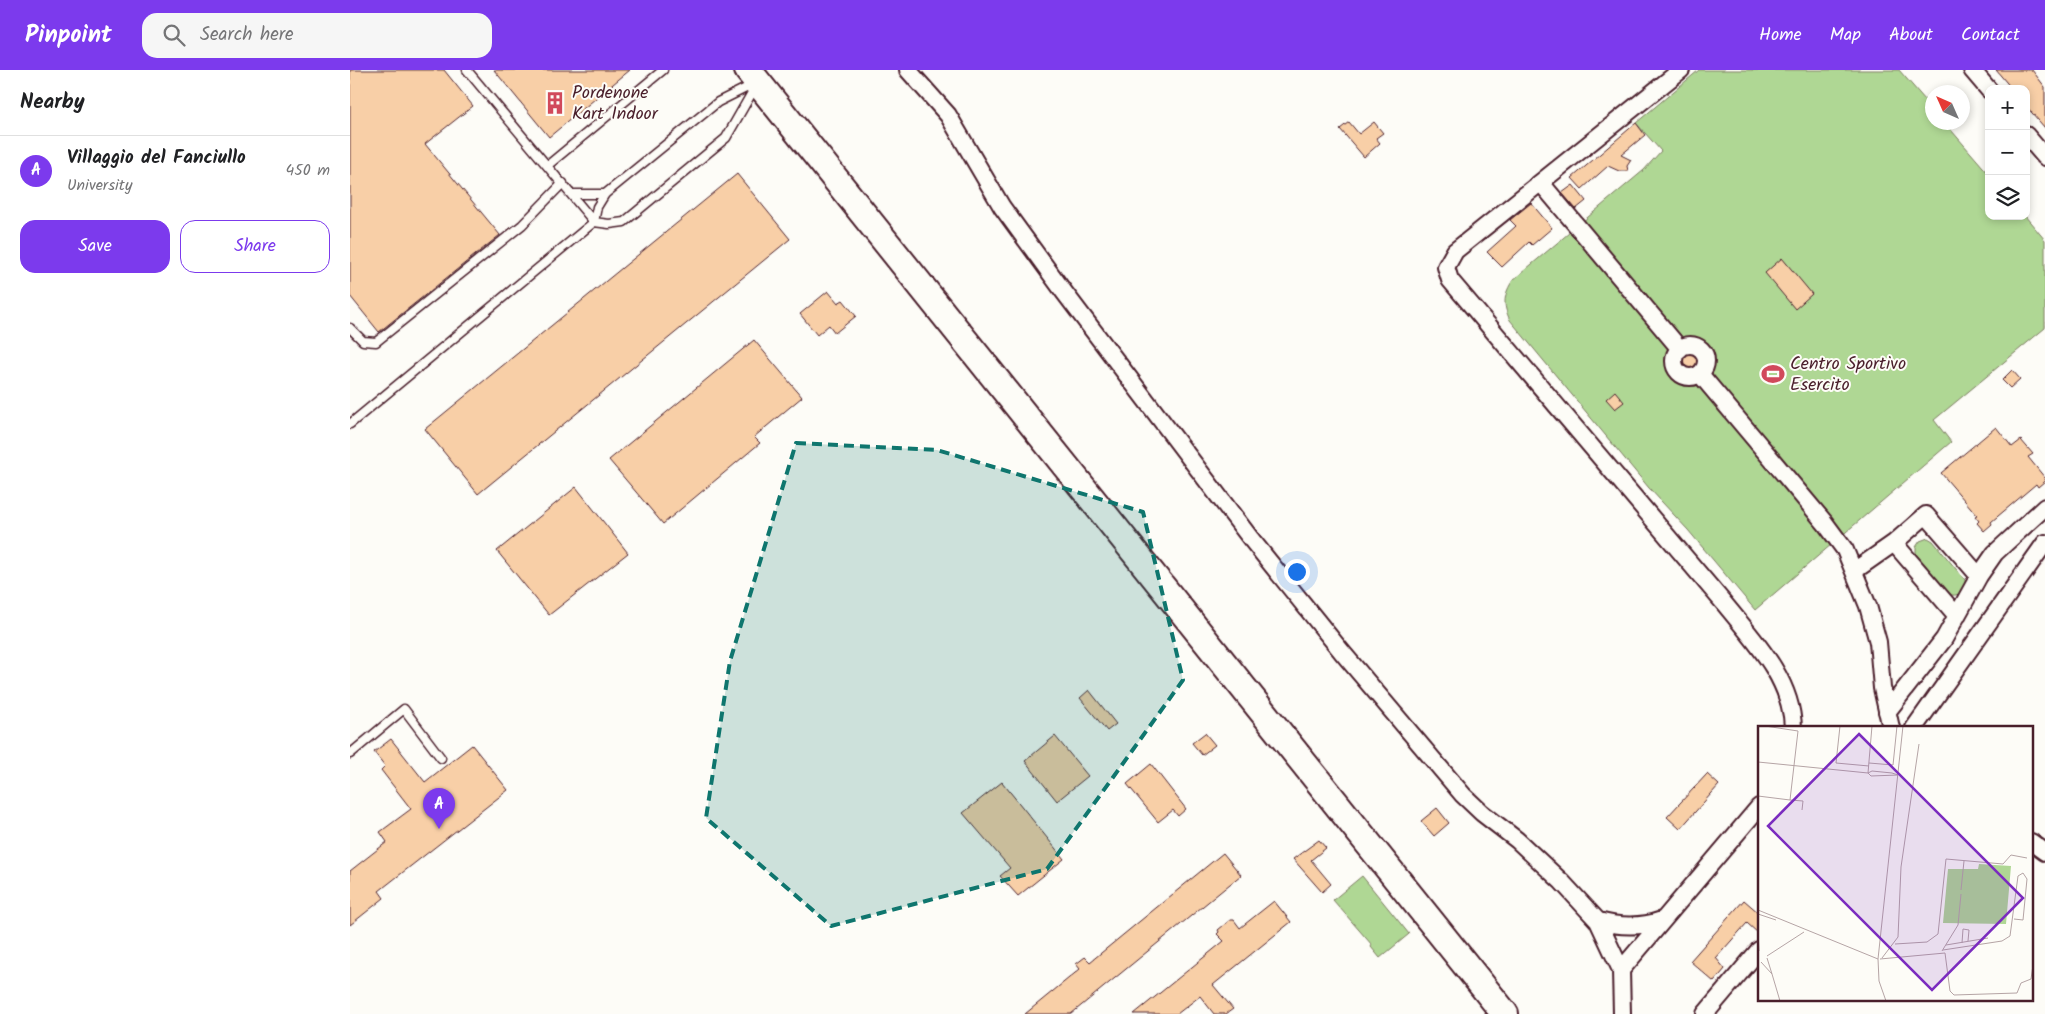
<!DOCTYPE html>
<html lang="en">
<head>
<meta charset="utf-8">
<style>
	:root { --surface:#fff; --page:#f6f6f6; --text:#202124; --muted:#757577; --line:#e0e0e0; --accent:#7c3aed }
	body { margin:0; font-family:Kalam,sans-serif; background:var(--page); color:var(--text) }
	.controls { position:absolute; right:15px; top:15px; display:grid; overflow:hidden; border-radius:10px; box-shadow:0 2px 8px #0003 }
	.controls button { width:45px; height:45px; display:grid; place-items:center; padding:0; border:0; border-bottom:1px solid var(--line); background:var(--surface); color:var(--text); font:25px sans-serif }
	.compass { position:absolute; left:1575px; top:15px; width:45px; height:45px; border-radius:50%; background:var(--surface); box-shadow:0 2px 8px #0003; rotate:315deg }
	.you { position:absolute; left:946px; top:501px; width:18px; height:18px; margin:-12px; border:4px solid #fff; border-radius:50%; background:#1a73e8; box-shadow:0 0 0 8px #1a73e833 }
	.badge { display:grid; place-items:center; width:32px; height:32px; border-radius:50%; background:var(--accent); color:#fff; font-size:16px; font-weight:700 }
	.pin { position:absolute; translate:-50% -41px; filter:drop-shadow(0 1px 2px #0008) }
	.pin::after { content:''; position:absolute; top:26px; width:18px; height:15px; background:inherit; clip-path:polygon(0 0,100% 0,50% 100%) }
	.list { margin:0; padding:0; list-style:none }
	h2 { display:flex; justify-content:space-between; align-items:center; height:65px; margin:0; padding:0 20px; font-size:21px }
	h2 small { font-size:16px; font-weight:400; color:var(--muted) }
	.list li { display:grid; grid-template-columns:32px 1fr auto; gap:15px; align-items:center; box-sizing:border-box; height:70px; padding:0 20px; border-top:1px solid var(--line) }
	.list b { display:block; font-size:19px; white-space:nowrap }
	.list p { margin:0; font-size:16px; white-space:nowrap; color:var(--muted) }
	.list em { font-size:16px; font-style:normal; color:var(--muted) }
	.actions { display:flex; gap:10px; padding:15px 20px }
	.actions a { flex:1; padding:11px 0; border:1px solid var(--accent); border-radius:15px; text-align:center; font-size:18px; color:var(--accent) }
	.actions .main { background:var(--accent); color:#fff }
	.icon { flex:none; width:28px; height:28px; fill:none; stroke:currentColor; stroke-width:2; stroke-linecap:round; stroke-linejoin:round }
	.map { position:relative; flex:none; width:1695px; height:944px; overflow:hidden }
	header { display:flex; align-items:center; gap:30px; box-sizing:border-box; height:70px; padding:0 25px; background:var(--accent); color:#fff }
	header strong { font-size:24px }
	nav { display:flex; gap:28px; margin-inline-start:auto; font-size:18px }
	.search { width:350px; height:45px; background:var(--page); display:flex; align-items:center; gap:12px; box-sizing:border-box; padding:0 18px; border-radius:15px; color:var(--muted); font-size:19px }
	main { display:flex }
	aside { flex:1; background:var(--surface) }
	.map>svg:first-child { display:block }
</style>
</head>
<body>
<header>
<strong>Pinpoint</strong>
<div class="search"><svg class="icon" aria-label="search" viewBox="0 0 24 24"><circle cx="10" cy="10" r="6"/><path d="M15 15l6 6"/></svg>Search here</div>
<nav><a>Home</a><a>Map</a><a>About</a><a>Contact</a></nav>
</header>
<main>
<aside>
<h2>Nearby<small></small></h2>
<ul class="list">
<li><span class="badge">A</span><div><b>Villaggio del Fanciullo</b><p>University</p></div><em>450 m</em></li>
</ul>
<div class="actions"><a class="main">Save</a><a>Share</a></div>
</aside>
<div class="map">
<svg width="1695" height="944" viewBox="0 0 1695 944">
	<rect width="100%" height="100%" fill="#fdfcf7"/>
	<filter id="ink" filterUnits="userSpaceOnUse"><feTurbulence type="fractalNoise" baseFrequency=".02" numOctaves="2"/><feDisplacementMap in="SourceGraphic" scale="10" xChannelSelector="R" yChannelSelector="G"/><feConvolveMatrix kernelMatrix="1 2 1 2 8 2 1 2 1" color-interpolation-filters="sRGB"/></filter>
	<g filter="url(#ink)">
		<path fill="#afd794" stroke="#7c7b60" d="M1349,0H1549L1582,38V52L1595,53L1639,104V146H1675L1695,170V258L1584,350L1601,372L1405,540L1338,460L1299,418L1160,250C1152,234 1154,224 1163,210L1294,100L1311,81L1286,53Z
			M1578,468L1583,471L1615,510C1618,521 1611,526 1601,525L1566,484V477L1570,471Z
			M1012,806L1059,864L1030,888L1021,877L1022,875L983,830Z"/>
		<path fill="#f8cfa7" stroke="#4a1f2b" d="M0,0H94L123,36L75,74L150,165L29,262L0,226Z
			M144,0H280L199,67Z
			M1646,0H1682L1695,17V58L1676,36V19H1662Z
			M999,52L1009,64L1024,52L1033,63L1026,68L1030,73L1014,87L990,59Z
			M1286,53L1295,65L1271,85L1281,90L1277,96L1278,101H1269L1258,96L1232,119L1222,108Z
			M387,104L440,169L128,424L75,359Z
			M1223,115L1236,131L1226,139L1212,123Z
			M1181,133L1202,158L1182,175L1179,172L1152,197L1137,182L1166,156L1160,150Z
			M1432,188L1462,224L1445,239L1415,203Z
			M478,221L488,233L493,230L506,246L485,263L479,255L467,265L450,244Z
			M404,270L452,327L404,367L410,373L313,454L259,390Z
			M1339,283L1344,284L1349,290V294L1343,297L1340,301L1335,300L1331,296L1332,289Z
			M1662,300L1670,309L1660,318L1652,310Z
			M1265,321L1274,332L1265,339L1256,329Z
			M1646,357L1662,377L1671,370L1683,384L1678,387L1695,408V411L1688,417L1686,414L1641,452L1642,454L1634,461L1627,453L1629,451L1625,446L1627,445L1591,403Z
			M226,417L278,483L199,545L147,481Z
			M739,620L766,654L757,661L730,628Z
			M855,663L865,675L852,685L842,673Z
			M705,666L738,706L707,731L675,691Z
			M41,669L75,712L122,675L158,720L29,821L34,828L0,855V801L37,772L30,762L61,739L31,700L35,696L24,682Z
			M801,694L836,739L828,746L823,740L808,752L777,714Z
			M1357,704L1369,715L1330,759L1317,747Z
			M652,712L714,789L668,826L650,806L660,798L613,743Z
			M1087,738L1099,753L1084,766L1071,751Z
			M969,770L976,778L961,790L981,814L972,822L943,789Z
			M873,783L891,805L721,944H675L730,899L726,894L735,887L740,892Z
			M1394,830L1409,843V864L1397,853L1366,888L1375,899L1364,912L1340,891Z
			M924,831L941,852L863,915L883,939L876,944H864L850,926L827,944H784L874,871L867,864L869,862L868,860L880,850H884L890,858Z"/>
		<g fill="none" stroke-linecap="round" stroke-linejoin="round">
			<defs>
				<path id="service" d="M408,12L376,68L274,152L259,154L244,152L247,137L255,124L368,32Z
					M198,95L313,0
					M222,124H255
					M0,258L13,271L26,272L172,155L213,113
					M0,354L244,152L117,0
					M0,684L54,639L91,688"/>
				<path id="minor" d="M558,0L598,45L652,137L714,222L901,469L992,582L1113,725L1132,743L1167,770L1212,812L1248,851L1271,900L1272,944
					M1331,0L1105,181L1096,197L1100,210L1373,532C1402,568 1442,608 1443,658
					M1622,0L1639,20
					M1676,65L1695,87
					M1191,113L1330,279
					M1324 291a16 16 0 1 1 32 0a16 16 0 1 1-32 0Z
					M1350,304L1475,453L1495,480L1518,536L1528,572L1532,618L1541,658
					M1504,501L1544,473
					M1607,546L1544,473L1576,445L1629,506
					M1537,642L1594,569L1629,506L1645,483L1695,437
					M1564,658L1695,473
					M1681,772L1695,782
					M1248,851C1270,857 1290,858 1312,850
					M1271,900L1409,737
					M1355,944L1409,880"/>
				<path id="primary" d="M398,0L1155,944"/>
			</defs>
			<use href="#service" stroke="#4a1f2b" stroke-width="11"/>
			<use href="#minor" stroke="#4a1f2b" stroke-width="20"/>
			<use href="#primary" stroke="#4a1f2b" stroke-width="30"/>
			<use href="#service" stroke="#fdfcf7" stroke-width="8"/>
			<use href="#minor" stroke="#fdfcf7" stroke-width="16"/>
			<use href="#primary" stroke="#fdfcf7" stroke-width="26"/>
		</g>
	</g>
	<path fill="#0f766e" fill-opacity="0.2" stroke="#0f766e" stroke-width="4" stroke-dasharray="10 6" stroke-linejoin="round" d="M446,373L587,380L793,442L833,610L697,799L481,856L356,748L380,591Z"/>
	<defs>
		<symbol id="building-bare" viewBox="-9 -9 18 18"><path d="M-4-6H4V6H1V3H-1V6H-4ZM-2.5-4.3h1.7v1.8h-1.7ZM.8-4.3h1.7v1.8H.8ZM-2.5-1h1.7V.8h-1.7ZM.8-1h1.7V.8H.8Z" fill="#d1495b" stroke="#fdfcf7" stroke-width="2.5" paint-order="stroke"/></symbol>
		<symbol id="stadium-bare" viewBox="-9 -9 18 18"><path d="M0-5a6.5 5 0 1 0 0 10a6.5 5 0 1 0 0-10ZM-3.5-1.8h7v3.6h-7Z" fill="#d1495b" stroke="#fdfcf7" stroke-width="2.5" paint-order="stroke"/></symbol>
	</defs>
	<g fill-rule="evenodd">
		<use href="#building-bare" x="189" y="17" width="32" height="32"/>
		<use href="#stadium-bare" x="1407" y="288" width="32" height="32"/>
	</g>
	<g text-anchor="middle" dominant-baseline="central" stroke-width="4" stroke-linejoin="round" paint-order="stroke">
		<g font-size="18" fill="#4a1f2b" stroke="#fdfcf7" text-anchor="start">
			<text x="222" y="23">Pordenone<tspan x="222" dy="21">Kart Indoor</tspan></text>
			<text x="1440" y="294">Centro Sportivo<tspan x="1440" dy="21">Esercito</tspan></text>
		</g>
	</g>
	<g transform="translate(1408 656)">
		<rect width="275" height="275" fill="#fdfcf7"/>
		<path d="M221,138L253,140L248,198L185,197L190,143H220Z" fill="#afd794"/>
		<path fill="none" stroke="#b5a4a5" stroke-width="1" d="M82,0L78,37L111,40M0,36L110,47L114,0M111,37L135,39L139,0M114,45L134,47L140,49L113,50L110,47ZM0,70L32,74L40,5L7,0M32,74L45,75L44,84M203,164L206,135M0,184L120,233M0,188L18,194M0,206L1,225M204,217L205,203L211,204L210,215M137,218L169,216L180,208L188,133L245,138L253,129L269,132M188,219L230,212M185,224L244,215L252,210L260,150L265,147L269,153L265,194L256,193M184,225L200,199L203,168M9,230L46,206M124,232L140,211L143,141L161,18M122,233L187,227L192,265L196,269L259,267L263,257L273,253L275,239M3,236L14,248L9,232M14,248L22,275M128,275L121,255L120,233L145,0"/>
		<path fill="#7b2cbf" fill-opacity="0.15" stroke="#7b2cbf" stroke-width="2.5" d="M101,8L265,172L174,264L10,100Z"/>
		<rect width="275" height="275" fill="none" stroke="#4a1f2b" stroke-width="2.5"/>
	</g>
</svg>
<div class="controls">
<button>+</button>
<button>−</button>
<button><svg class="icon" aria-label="layers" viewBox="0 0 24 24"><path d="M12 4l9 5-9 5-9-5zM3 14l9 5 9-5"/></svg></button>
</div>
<svg class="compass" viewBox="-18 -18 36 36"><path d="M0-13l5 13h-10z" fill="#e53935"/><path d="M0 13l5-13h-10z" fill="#757577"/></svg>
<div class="you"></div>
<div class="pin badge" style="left:89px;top:759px">A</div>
</div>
</main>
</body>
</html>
